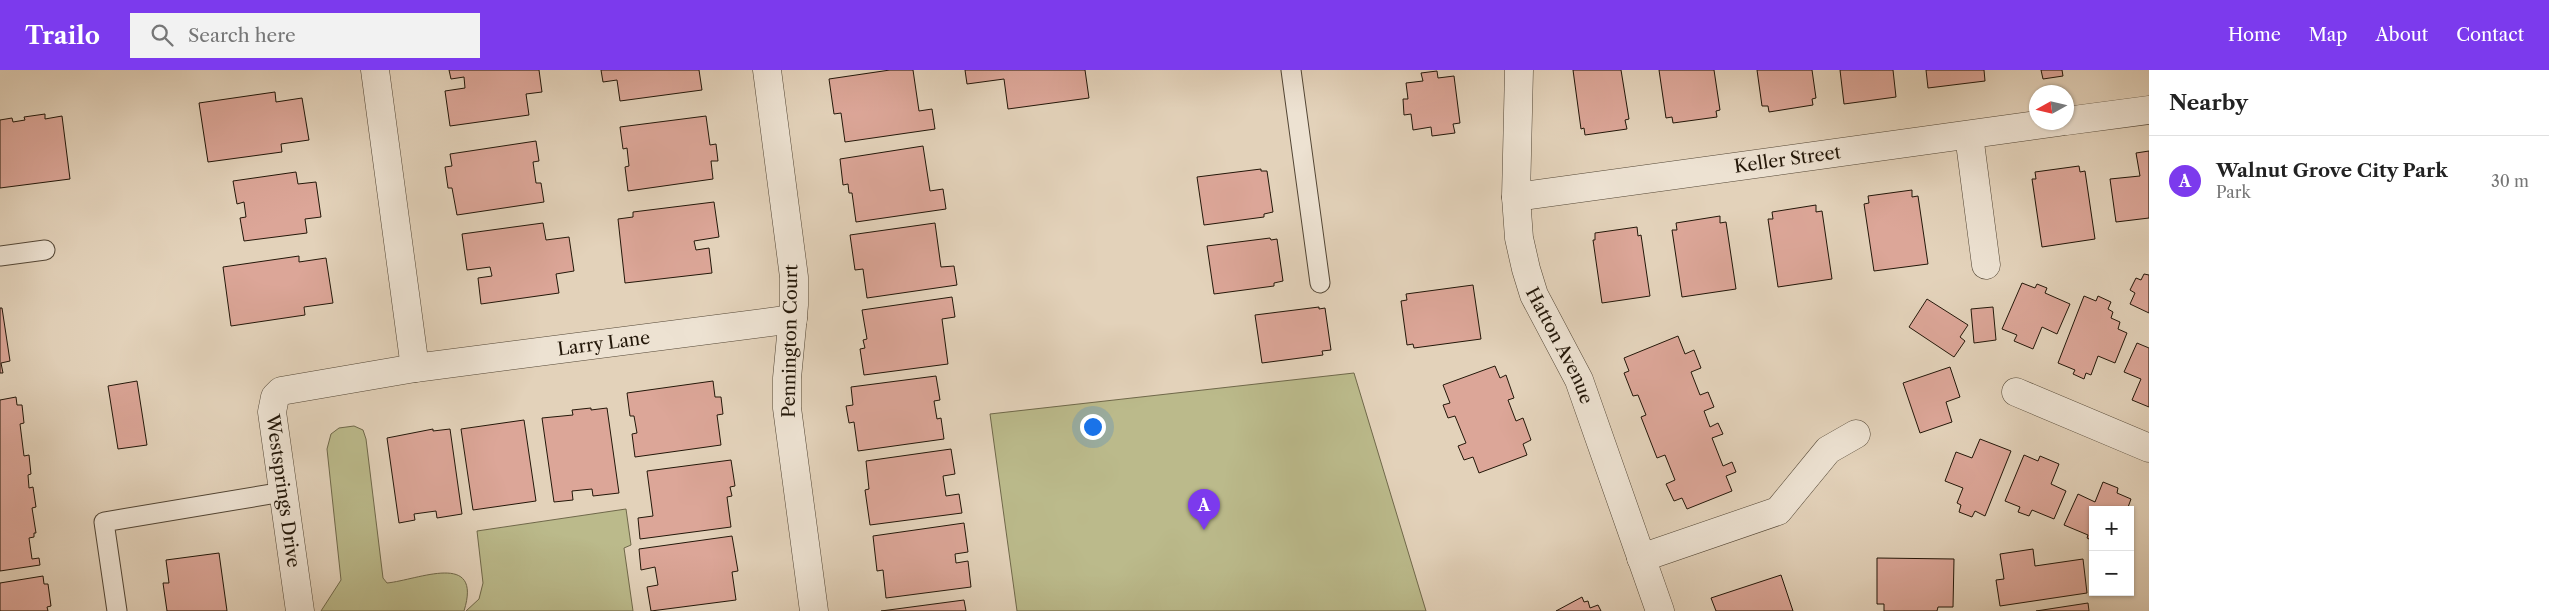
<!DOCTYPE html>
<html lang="en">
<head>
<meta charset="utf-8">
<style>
	:root { --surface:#fff; --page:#f2f2f2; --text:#222; --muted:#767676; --line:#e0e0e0; --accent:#7c3aed }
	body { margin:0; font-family:"Libre Caslon Text",serif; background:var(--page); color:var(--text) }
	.controls { position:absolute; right:15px; bottom:15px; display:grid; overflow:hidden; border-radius:0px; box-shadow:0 1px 4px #0004 }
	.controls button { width:45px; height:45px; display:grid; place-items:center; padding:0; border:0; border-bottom:1px solid var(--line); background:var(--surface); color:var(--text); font:25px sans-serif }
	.compass { position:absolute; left:2029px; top:15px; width:45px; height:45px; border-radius:50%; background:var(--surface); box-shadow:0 1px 4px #0004; rotate:262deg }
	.you { position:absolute; left:1092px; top:356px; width:18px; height:18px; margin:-12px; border:4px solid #fff; border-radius:50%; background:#1a73e8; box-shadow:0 0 0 8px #1a73e833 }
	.badge { display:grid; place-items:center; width:32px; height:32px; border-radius:50%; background:var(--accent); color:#fff; font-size:16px; font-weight:700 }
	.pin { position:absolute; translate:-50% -41px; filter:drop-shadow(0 1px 2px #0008) }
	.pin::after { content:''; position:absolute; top:26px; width:18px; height:15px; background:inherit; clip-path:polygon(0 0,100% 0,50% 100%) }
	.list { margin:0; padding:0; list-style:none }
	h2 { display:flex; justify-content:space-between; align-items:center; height:65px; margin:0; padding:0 20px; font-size:21px }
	h2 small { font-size:16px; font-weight:400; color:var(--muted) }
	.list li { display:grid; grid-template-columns:32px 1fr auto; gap:15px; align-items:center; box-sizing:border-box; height:90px; padding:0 20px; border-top:1px solid var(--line) }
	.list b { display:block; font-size:19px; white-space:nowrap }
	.list p { margin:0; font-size:16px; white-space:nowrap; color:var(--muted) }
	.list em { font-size:16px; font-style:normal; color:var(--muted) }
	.icon { flex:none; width:28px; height:28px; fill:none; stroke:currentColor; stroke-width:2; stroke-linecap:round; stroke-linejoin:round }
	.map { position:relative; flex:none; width:2149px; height:541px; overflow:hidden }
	header { display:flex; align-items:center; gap:30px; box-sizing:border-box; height:70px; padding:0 25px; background:var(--accent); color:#fff }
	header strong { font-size:24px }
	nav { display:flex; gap:28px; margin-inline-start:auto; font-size:18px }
	.search { width:350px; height:45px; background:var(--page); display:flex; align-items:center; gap:12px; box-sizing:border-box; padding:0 18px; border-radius:0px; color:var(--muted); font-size:19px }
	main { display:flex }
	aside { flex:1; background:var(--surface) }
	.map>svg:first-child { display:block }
</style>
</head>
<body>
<header>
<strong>Trailo</strong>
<div class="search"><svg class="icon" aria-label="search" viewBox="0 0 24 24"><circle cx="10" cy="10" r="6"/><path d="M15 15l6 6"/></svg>Search here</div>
<nav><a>Home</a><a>Map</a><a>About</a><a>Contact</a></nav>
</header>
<main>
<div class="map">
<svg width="2149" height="541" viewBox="0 0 2149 541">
	<rect width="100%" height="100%" fill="#e3d2ba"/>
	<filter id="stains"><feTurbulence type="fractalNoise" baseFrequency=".004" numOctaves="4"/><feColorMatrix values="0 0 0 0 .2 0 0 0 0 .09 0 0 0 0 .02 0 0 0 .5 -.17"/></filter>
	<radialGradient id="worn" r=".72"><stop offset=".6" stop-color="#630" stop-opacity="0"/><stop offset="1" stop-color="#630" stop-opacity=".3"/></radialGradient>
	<path fill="#bbba8b" stroke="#6f684a" d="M1354,303L1426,541H1017L990,344Z
		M354,356L363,360L366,369L383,508L387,513C418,510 483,480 464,541H321L341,510L327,379L331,364L339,358Z
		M626,439L631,475L624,478L633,541H466L479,529L483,513L477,461Z"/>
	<path fill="#dca698" stroke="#231709" d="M449,0H539L542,22L526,24L529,45L450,56L445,21L465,18L464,7L451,9Z
		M601,0H699L702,20L620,31L617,10L603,12Z
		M890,0H913L919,41L932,39L935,59L845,72L841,43L834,44L829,9Z
		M965,0H1085L1089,28L1008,39L1004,9L967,14Z
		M1573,0H1621L1629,49L1625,50L1627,59L1585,65L1584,58L1581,59Z
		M1659,0H1714L1720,40L1716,41L1717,47L1673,53L1672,47L1666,48Z
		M1757,0H1812L1816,28L1812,29L1813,35L1769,42L1768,36H1762Z
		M1840,0H1893L1896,27L1844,34Z
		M1926,0H1984L1985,11L1928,18Z
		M2041,0H2062L2063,6L2043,9Z
		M1437,1L1438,8L1454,6L1460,53L1453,54L1455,63L1432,66L1431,57L1413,60L1411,44L1404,45L1403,29H1408L1406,13L1423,11L1421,3Z
		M275,22L276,32L302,28L309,70L281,74L282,82L208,92L199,33Z
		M45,44V49L62,46L70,109L0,118V50L12,48L13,52L25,50L24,47Z
		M706,46L710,75L716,74L718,91H711L713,109L628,121L625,97L629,96L627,78L623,79L620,57Z
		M536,71L539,91L533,92L536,113H541L544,132L457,145L452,118H448L445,97L452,96L450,84Z
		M923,76L930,121L943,119L946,139L856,152L852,123H849L848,114L843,115L840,89Z
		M2149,81V148L2116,152L2110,109L2140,106L2136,83Z
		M2079,96L2080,102L2085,101L2095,169L2042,177L2032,109H2036L2035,102Z
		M1261,99V101H1267L1273,142L1264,144V147L1204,155L1197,107Z
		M296,102L298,114L316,112L321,147L305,149L307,163L244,171L240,148L246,147L244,132L237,134L233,111Z
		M1912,120V127L1918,126L1928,194L1874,201L1864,134L1869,133L1868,126Z
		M714,132L719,167L694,171L696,180L709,178L712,203L625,213L618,149L633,147V142Z
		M1816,135V142L1822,141L1832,209L1778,217L1768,149H1773L1772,142Z
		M1720,146V153L1726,152L1736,219L1682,227L1672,160H1677L1676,153Z
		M543,153L546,170L569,167L574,201L556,204L559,223L481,234L478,208L492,206L490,197L467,200L462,164Z
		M935,153L941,197L954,196L957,215L867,228L863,199L855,200L850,165Z
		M1637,157L1638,166L1641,165L1650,226L1602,233L1593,170H1595V163Z
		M1270,168L1271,170L1277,169L1283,211L1274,213V216L1214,224L1207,176Z
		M299,186V192L326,188L333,233L304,237L305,245L231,256L223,197Z
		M2144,204L2149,205V243L2130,234L2135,223L2130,220L2136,208L2141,210Z
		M2022,213L2035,218L2037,214L2047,218L2045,223L2070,234L2057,264L2042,257L2033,279L2014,271L2017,265L2002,259Z
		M1473,215L1481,269L1414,278L1413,274L1407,275L1401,231L1407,230L1406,224Z
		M2084,226L2096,231L2098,226L2111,232L2108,239L2113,242L2111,248L2120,252L2118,259L2127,263L2115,293L2098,286L2091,305L2086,303L2084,309L2073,304L2075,300L2058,293Z
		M952,227L955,247L942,249L948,294L864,305L860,279L865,278L863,270L867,269L862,240Z
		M1927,229L1968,255L1960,267L1965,271L1954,287L1909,257Z
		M1319,237V239L1325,238L1331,280L1322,281L1323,285L1262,293L1255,245Z
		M1993,237L1996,270L1974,273L1971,239Z
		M0,238H2L10,291L1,293L3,303H0Z
		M1678,266L1685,284L1694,280L1701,298L1691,302L1700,325L1708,322L1714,337L1704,341L1710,357L1718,353L1723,364L1712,368L1723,396L1732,392L1736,402L1726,406L1732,421L1687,439L1682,428L1674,431L1666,414L1675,410L1665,385L1657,388L1641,347L1646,345L1638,325L1633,326L1624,303L1629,301L1624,288Z
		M2137,273L2149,278V337L2132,330L2141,309L2124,302Z
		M1495,296L1500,308L1506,305L1514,328L1508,330L1516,351L1523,348L1531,370L1523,374L1527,385L1479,403L1473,387L1464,390L1458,376L1466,373L1455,346L1448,348L1443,335L1450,333L1443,315Z
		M1950,297L1960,327L1946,332L1952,352L1920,363L1903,313Z
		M936,306L940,330L934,331L937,349L941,348L944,369L858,381L854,352L849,353L846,336L853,335L851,317Z
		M137,311L147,375L118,379L108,316Z
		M713,311L715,327H721L723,344L717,345L721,375L635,387L632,364L637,363L634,346H630L627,323Z
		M16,327L17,335H22L24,353L20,354L24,386L29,385L31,404L28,405L29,418L33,417L36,437L32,438L36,463H34V467L29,468L32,489L39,488L40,495L0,501V330Z
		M591,338V340L607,338L619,423L593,426L592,419L572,421L573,430L554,432L542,348L573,345L572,340Z
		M524,350L536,431L473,440L461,359Z
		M433,359V361L450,359L462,444L437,448L436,441L414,444L415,450L399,453L387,368Z
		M1980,369L2011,381L1985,446L1975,441L1972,447L1959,442L1961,435L1957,433L1963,418L1945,411L1956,382L1972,388Z
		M951,379L955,404L943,406L946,426L959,424L962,443L870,455L865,420L869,419L866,391Z
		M2024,385L2038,391L2040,386L2059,394L2051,414L2066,421L2054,449L2032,440L2029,446L2018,442L2020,437L2005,431Z
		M731,390L735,416L730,417L732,426L727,427L731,457L640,469L638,448L653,446L647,401Z
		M2103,412L2118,418L2117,423L2131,429L2127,440H2093V471L2087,468L2088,465L2064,455L2078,424L2095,432Z
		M964,453L968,482L955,484L956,493L968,491L971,517L886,528L883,500L877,501L873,466Z
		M732,466L738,501L732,502L736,530L651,541L647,517L658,515L655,497L641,500L639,479Z
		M2033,479L2035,496L2083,489L2087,523L2000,536L1996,510L2004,509L2000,484Z
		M219,483L227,541H167L163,513H169L166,490Z
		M1877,488L1954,489L1953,537H1938L1937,541H1884V534H1877Z
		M1781,505L1793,541H1716L1711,528Z
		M43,506L44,514H48L51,536L47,537L48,541H0V513Z
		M1582,527L1584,532L1588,531L1590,538L1598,535L1601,541H1556Z
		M964,530L966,541H881Z
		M2088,533L2089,541H2036Z"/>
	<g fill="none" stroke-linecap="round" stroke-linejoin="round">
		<defs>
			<path id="service" d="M1291,0L1320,213
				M0,186L45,180
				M117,541L104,452L283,422"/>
			<g id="minor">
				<path d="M375,0L415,298"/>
				<path d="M767,0L794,207V235L787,308V338L814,541"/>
				<path id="s1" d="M1519,0L1516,127L1519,168L1526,199L1534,225L1579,310L1660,541"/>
				<path d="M2066,51L2149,40"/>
				<path d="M1969,65L1986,195"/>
				<path id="s2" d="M1516,127L2059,52"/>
				<path d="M2016,322L2149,378"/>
				<path d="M1641,488L1778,441L1828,380L1856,364"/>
				<path id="s3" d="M300,541L272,342L275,327L281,321L415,298L793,249"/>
			</g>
		</defs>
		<use href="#service" stroke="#534635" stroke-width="21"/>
		<use href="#minor" stroke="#534635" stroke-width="29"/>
		<use href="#service" stroke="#ede2d2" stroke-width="19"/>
		<use href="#minor" stroke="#ede2d2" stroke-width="28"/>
	</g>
	<g text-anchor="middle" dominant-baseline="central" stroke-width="4.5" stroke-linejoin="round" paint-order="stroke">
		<g font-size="18" fill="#231709" stroke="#ede2d2">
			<text stroke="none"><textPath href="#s2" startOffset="274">Keller Street</textPath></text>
			<text transform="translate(790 271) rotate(-89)">Pennington Court</text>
			<text stroke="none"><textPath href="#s3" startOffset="551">Larry Lane</textPath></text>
			<text stroke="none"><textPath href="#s1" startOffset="284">Hatton Avenue</textPath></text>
			<text transform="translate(283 421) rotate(82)">Westsprings Drive</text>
		</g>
	</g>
	<rect width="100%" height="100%" filter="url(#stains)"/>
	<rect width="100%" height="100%" fill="url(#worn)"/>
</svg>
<div class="controls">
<button>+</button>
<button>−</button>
</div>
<svg class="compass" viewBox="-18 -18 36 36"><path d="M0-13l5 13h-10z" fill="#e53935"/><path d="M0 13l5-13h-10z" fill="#767676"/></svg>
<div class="you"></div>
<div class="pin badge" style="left:1204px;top:460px">A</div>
</div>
<aside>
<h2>Nearby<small></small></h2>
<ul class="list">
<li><span class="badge">A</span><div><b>Walnut Grove City Park</b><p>Park</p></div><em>30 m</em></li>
</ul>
</aside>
</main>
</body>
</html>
